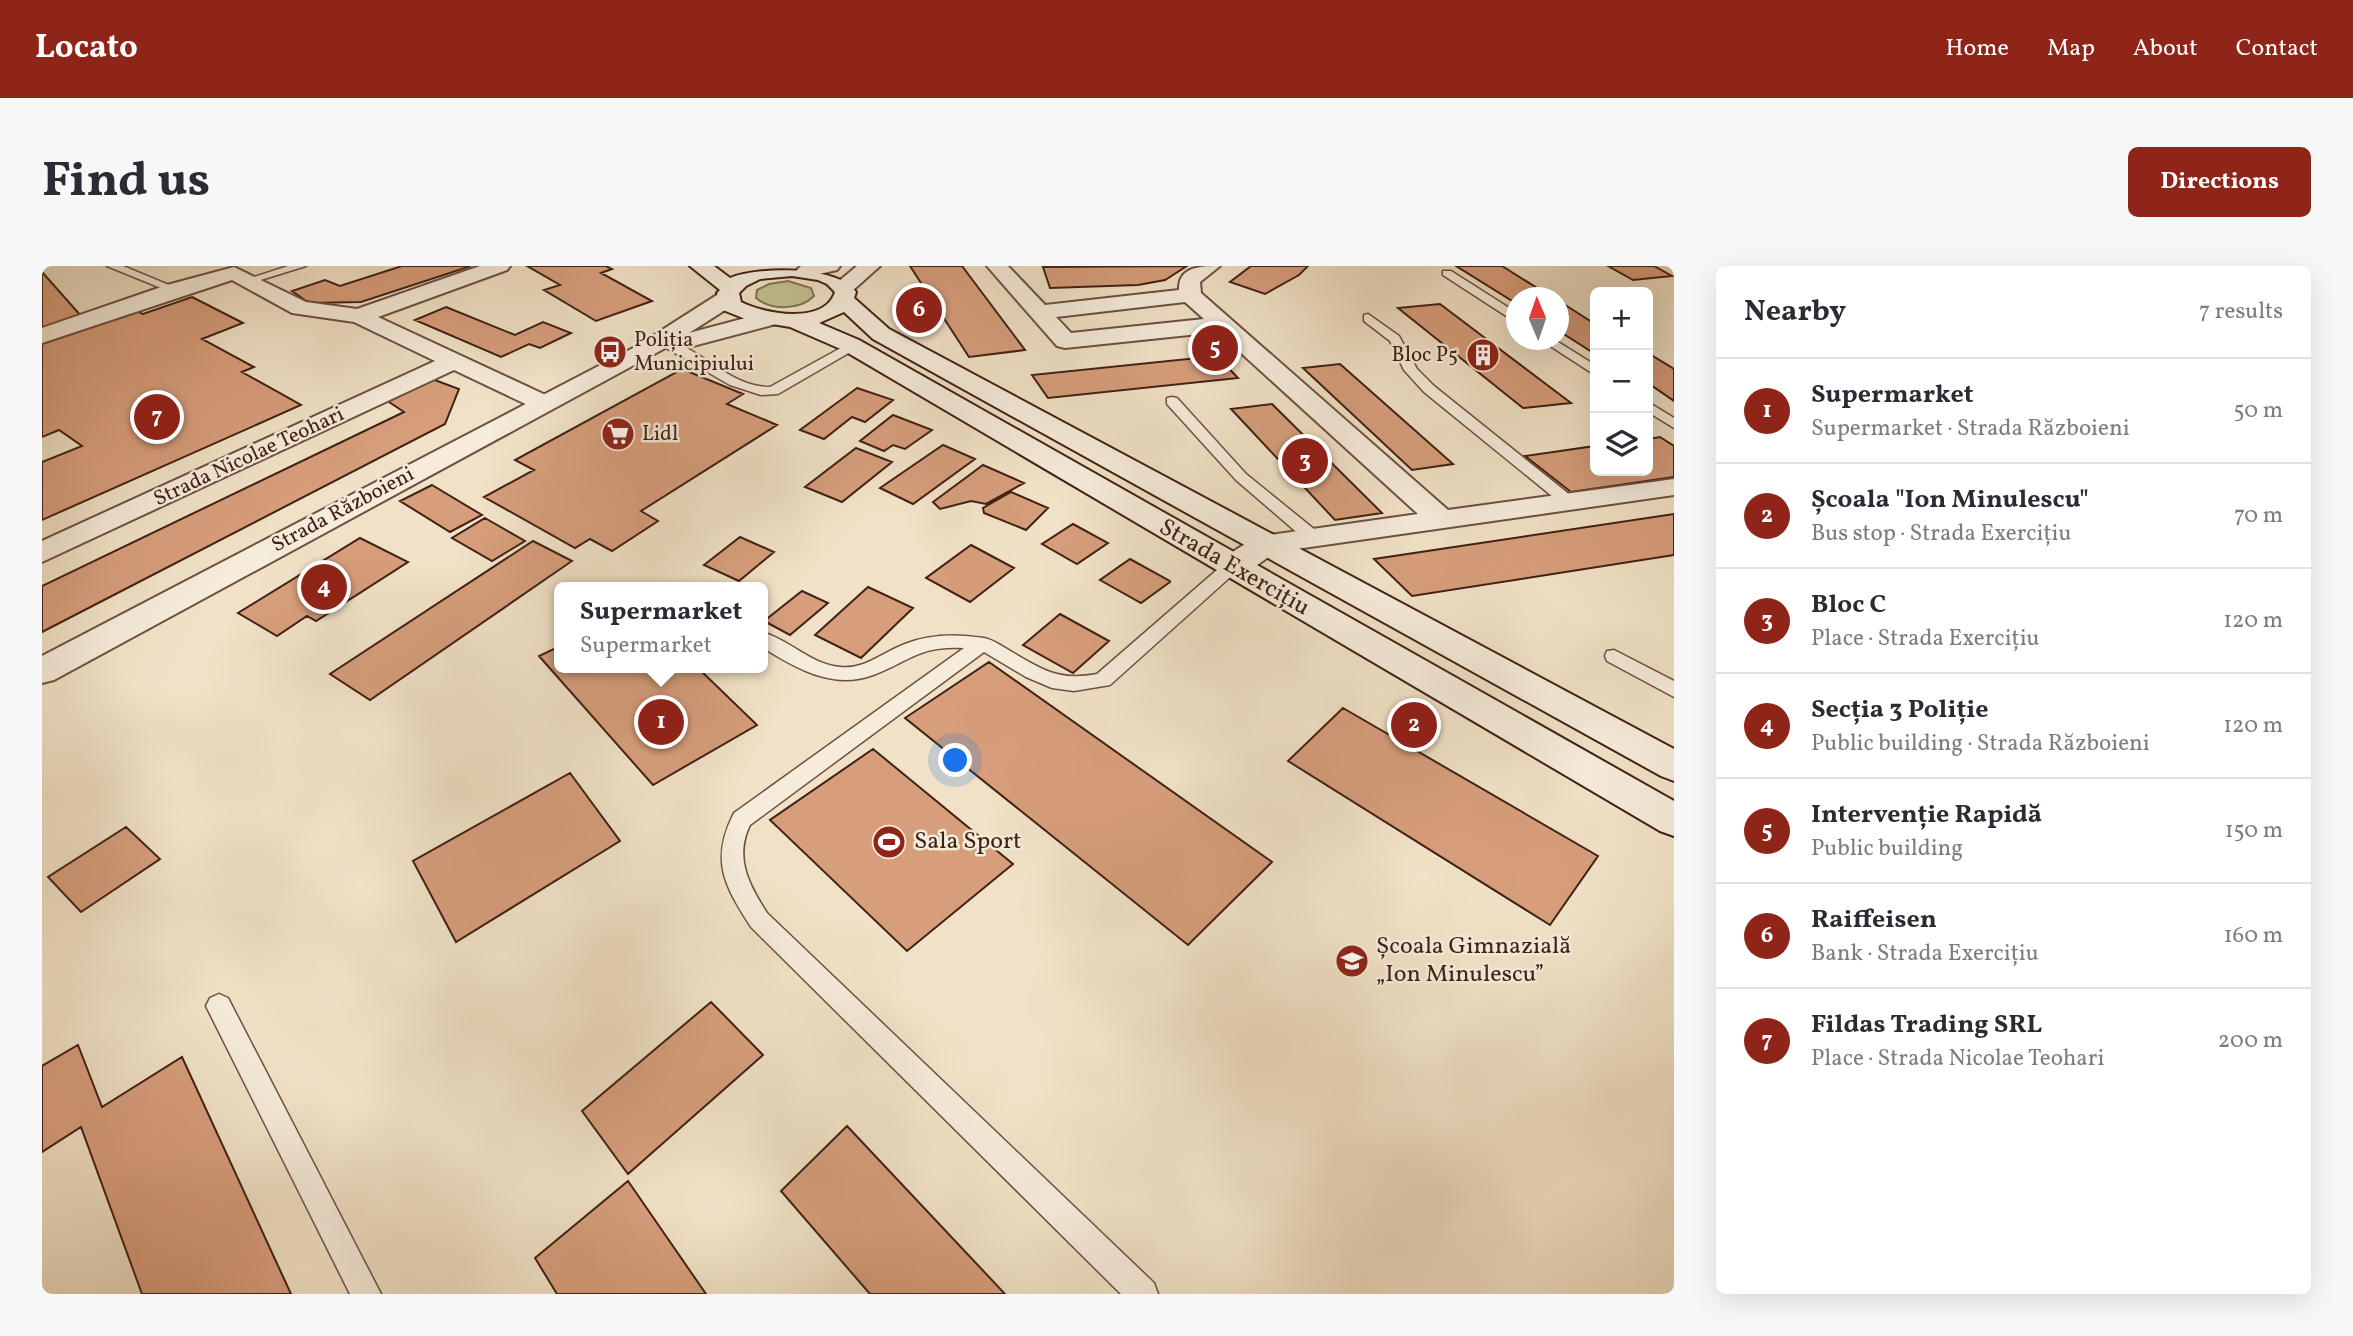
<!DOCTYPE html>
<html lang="en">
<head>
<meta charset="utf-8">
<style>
	:root { --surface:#fff; --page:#f7f7f7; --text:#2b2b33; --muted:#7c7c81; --line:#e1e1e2; --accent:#8f2418 }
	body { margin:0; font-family:Vollkorn,serif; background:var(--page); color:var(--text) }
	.controls { position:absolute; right:21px; top:21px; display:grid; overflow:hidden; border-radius:10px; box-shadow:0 7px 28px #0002 }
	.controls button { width:63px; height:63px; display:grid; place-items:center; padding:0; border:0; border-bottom:2px solid var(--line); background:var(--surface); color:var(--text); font:35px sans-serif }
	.compass { position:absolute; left:1464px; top:21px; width:63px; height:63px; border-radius:50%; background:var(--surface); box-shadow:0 7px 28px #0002; rotate:358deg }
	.you { position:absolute; left:914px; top:495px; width:24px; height:24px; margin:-18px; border:5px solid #fff; border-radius:50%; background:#1a73e8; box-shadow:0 0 0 10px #1a73e833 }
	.badge { display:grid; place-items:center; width:46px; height:46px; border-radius:50%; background:var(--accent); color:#fff; font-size:23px; font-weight:700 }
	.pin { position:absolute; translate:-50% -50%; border:4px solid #fff; box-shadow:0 2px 7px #0006 }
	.popup { position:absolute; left:512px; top:316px; width:214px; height:91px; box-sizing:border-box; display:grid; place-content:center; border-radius:10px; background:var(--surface); filter:drop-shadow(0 2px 5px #0005); font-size:23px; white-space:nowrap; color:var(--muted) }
	.popup b { font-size:26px; color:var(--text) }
	.popup::after { content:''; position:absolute; left:50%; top:100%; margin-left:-14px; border:14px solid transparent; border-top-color:var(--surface) }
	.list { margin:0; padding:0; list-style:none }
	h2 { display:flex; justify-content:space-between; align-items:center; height:91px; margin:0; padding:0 28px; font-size:30px }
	h2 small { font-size:23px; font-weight:400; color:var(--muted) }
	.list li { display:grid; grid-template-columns:46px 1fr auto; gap:21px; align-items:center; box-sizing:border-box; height:105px; padding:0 28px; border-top:2px solid var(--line) }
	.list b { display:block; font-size:26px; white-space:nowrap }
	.list p { margin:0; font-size:23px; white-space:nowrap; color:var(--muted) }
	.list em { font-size:23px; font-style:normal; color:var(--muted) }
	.icon { flex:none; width:38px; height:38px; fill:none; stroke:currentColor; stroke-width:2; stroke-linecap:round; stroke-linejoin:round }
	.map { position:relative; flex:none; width:1632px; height:1028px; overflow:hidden; border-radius:10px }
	header { display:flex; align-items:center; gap:42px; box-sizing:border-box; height:98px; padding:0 35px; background:var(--accent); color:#fff }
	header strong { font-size:33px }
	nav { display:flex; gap:38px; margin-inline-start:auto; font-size:24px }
	.intro { display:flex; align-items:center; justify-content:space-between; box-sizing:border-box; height:168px; padding:0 42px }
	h1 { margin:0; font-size:49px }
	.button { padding:18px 32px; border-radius:10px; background:var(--accent); color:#fff; font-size:24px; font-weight:700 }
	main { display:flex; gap:42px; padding:0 42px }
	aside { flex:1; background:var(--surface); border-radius:10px; box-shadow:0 7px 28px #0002 }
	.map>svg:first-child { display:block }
</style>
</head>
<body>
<header>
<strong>Locato</strong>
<nav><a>Home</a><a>Map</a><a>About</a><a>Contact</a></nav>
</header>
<div class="intro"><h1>Find us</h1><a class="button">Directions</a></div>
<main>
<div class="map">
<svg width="1632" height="1028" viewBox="0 0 1632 1028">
	<rect width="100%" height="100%" fill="#f1e2c7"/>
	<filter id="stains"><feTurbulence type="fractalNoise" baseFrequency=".00286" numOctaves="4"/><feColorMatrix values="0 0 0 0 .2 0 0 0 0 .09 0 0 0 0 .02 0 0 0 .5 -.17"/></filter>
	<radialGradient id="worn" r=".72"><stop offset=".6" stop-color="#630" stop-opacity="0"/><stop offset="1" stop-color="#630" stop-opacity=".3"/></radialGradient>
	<path fill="#c2c090" stroke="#827052" stroke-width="2" d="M746,15L769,22L772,30C758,44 730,45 714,32L715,24L727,18Z"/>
	<path fill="#d79e7c" stroke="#412015" stroke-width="2" d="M360,0H429L319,36L267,37L250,25L283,14L298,20Z
		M485,0H564L570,3L559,7L610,35L554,55L502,24L518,19Z
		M868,0H920L983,84L927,91Z
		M1145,0L1123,14L1096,19L1008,22L1001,1Z
		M1209,0H1266L1257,9L1223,28L1188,16Z
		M1414,0H1460L1511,32H1475V38Z
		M1566,0H1612L1630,10L1591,14Z
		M0,6L40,51L0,62Z
		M150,31L201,57L160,73L212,101L200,106L259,139L0,254V196L40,180L17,164L0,171V78L94,45L101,48Z
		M1517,35L1553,58V88L1517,65Z
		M1398,38L1529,137L1481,142L1356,42Z
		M404,41L473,69L501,56L529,67L498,82L487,78L459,91L373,54Z
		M1606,87L1632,103V135L1606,117Z
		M1175,90L1196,112L1006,132L990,109Z
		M1298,98L1411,198L1370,204L1261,102Z
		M640,103L701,128L685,138L735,159L599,245L616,255L570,285L548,273L533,282L442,231L492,204L473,194Z
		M390,113L417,123L403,158L0,366V320L362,146L344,134Z
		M815,122L851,134L823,156L810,151L782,173L758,164Z
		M1230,138L1340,247L1293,254L1189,143Z
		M851,149L890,164L863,183L851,179L842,185L818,175Z
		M1618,171L1632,180V211L1529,226L1483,190L1553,180V205H1606V173Z
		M901,179L933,193L871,238L838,222Z
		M814,182L850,196L800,236L763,221Z
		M941,199L982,217L944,238L929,235L898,243L891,236Z
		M390,219L440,249L408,266L358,235Z
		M969,226L1006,242L984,264L942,247L941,242Z
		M1632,248V289L1370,330L1332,293Z
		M443,252L483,275L450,295L410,272Z
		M1031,258L1066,277L1035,298L1000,278Z
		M698,271L732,286L697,315L662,299Z
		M318,272L366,296L274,355L265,350L235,370L196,347Z
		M491,275L530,295L328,434L288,408Z
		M929,279L972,302L928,336L884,312Z
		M1088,293L1128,315V316L1099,337L1058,314Z
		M826,321L871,342L819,392L773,369Z
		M760,325L786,337L748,369L722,355Z
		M1018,348L1067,375L1031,407L981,379Z
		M518,380V402H656L715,459L611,519L497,390Z
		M947,396L1230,596L1146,679L863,452Z
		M1301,442L1556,590L1508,659L1246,495Z
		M831,483L971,598L865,685L728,554Z
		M528,507L578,575L414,676L371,595Z
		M84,561L118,593L39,646L6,611Z
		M669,736L721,789L586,908L540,845Z
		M36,779L60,841L140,791L249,1028H100L39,861L0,886V800Z
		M805,860L963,1028H828L739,925Z
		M586,915L664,1028H515L493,992Z"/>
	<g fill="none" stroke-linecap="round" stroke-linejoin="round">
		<defs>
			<path id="service" d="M65,0H81L139,24L129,26Z
				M246,0H264L209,17L203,14Z
				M1401,5H1409L1475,47V57L1401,9Z
				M1326,48L1357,70L1375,103L1392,120L1533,233L1535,236L1533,239H1521L1382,126L1362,104L1348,75L1322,55V49Z
				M1499,74H1513L1553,99V109Z
				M628,75C663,86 689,121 728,121L806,78H816L817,81L736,128L719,129L688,119L624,82V76Z
				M1130,131L1135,132L1204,208L1278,268L1280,272L1278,276H1266L1194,214L1125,138V132Z
				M1606,136L1632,152V162L1606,146Z
				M1189,296L1197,301L1195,305L1068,419L1032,425L1010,422L984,411L942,386L708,559C692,592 707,619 725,647L1112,1017L1116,1028H1079L709,661C682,619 668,594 692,547L922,382C878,379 868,395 831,409C791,424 753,402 720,381V366C748,374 768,398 798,401C822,404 841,386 863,378C888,368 916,368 942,372C952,374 961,381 970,386C1002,405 1018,415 1055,408L1183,297Z
				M1572,384L1632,415V431L1565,395L1563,390L1565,385Z
				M177,728L186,732L339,1028H308L164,740L168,732Z"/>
			<path id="minor" d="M438,0H468L465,4L336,51L510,132L514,137L510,142L501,145L492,142L412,104L0,296V275L393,95L312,56L250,47L190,14L0,77V62L125,19L192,1L264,36L315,43Z
				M945,0H966L1003,39L1137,24C1136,0 1160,0 1178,0L1158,16L1159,27L1406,244L1632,213V229L1233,286C1216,298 1200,314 1178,308L1173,301L1178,294L1214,271L1376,248L1176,66L1023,82L1015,80ZM1143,36L1162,53L1029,67L1014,51Z"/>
			<path id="tertiary" d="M759,0H798L795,4L764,11L757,9L754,5Z
				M815,0H838L809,26H793L790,21Z
				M686,25L694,27L697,32L694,37L647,67L726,46L734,48L737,53L734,58L636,84L627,80L12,414L0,417V390L595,80L678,27Z"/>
			<path id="secondary" d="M648,0H672L688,12C717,0 797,0 814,26L812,32L847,63L1632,483V515L1619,510L831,73L802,46L777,57L817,74L1632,535V570L1618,565L801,84L748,61L706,54L681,44L675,27L678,24ZM750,10L776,14L785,18L793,26C783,59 722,48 699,36L697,27L704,20L718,13Z"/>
		</defs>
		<use href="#service" stroke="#6d5042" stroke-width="3"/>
		<use href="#minor" stroke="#6d5042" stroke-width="4"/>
		<use href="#tertiary" stroke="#6d5042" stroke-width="4"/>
		<use href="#secondary" stroke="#412015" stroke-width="4"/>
		<use href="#service" fill="#f6ecdb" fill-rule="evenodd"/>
		<use href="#minor" fill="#f6ecdb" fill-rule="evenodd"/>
		<use href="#tertiary" fill="#f6ecdb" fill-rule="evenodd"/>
		<use href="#secondary" fill="#f6ecdb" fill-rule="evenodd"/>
	</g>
	<defs>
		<symbol id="bus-disc" viewBox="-11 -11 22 22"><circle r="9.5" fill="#8f2418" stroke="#f6ecdb"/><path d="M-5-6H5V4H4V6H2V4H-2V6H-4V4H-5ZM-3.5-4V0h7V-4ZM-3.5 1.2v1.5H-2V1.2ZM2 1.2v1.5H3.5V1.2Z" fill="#fff"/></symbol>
		<symbol id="building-disc" viewBox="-11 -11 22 22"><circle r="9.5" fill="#8f2418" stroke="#f6ecdb"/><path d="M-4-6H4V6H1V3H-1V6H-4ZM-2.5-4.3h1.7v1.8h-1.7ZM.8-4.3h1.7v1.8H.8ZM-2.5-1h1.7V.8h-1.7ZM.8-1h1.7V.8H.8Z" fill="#fff"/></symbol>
		<symbol id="supermarket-disc" viewBox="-11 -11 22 22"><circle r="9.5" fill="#8f2418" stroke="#f6ecdb"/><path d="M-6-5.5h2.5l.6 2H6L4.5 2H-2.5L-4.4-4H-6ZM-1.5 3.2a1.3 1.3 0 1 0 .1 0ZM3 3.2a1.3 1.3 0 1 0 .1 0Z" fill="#fff"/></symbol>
		<symbol id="stadium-disc" viewBox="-11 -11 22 22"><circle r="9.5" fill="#8f2418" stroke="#f6ecdb"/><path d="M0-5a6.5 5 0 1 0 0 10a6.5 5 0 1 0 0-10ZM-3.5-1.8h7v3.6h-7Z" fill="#fff"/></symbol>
		<symbol id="school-disc" viewBox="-11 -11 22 22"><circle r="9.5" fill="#8f2418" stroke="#f6ecdb"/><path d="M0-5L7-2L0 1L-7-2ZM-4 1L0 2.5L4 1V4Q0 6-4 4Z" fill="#fff"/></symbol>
	</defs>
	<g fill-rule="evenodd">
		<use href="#bus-disc" x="549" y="67" width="38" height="38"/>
		<use href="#building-disc" x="1422" y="70" width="38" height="38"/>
		<use href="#supermarket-disc" x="557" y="149" width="38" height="38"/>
		<use href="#stadium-disc" x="828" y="557" width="38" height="38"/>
		<use href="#school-disc" x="1291" y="676" width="38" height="38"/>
	</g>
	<g text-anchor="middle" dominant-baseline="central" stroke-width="5" stroke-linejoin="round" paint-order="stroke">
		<g font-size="21" fill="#412015" stroke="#f6ecdb" text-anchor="start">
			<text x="592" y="74">Poliția<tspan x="592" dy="24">Municipiului</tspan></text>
			<text x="1416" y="89" text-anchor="end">Bloc P5</text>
			<text x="600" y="168">Lidl</text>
		</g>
		<g font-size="21" fill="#412015" stroke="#f6ecdb">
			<text transform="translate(207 191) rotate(-25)">Strada Nicolae Teohari</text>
			<text transform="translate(301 244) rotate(-28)">Strada Războieni</text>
		</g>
		<g font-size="24" fill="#412015" stroke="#f6ecdb">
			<text transform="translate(1192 302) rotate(30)">Strada Exercițiu</text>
		</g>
		<g font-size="24" fill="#412015" stroke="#f6ecdb" text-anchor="start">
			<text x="872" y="576">Sala Sport</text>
			<text x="1334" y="681">Școala Gimnazială<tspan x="1334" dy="28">„Ion Minulescu”</tspan></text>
		</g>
	</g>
	<rect width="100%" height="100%" filter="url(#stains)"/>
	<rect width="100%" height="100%" fill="url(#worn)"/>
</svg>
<div class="controls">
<button>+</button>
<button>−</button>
<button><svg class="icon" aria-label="layers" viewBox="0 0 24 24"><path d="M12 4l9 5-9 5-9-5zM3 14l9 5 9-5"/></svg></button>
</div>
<svg class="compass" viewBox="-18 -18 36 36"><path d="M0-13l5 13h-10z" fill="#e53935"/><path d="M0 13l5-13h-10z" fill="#7c7c81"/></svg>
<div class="you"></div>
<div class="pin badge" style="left:619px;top:456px">1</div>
<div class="popup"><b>Supermarket</b>Supermarket</div>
<div class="pin badge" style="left:1372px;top:459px">2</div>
<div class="pin badge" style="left:1263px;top:195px">3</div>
<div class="pin badge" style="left:282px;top:321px">4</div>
<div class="pin badge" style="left:1173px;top:82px">5</div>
<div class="pin badge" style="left:877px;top:44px">6</div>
<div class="pin badge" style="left:115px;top:151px">7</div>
</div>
<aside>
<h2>Nearby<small>7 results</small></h2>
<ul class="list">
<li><span class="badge">1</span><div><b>Supermarket</b><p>Supermarket · Strada Războieni</p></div><em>50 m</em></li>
<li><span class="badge">2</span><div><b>Școala &quot;Ion Minulescu&quot;</b><p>Bus stop · Strada Exercițiu</p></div><em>70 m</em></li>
<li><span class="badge">3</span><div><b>Bloc C</b><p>Place · Strada Exercițiu</p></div><em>120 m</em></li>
<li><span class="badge">4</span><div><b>Secția 3 Poliție</b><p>Public building · Strada Războieni</p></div><em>120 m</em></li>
<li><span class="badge">5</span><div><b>Intervenție Rapidă</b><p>Public building</p></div><em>150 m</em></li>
<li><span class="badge">6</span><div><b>Raiffeisen</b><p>Bank · Strada Exercițiu</p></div><em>160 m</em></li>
<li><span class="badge">7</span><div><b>Fildas Trading SRL</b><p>Place · Strada Nicolae Teohari</p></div><em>200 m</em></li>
</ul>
</aside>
</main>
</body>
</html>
